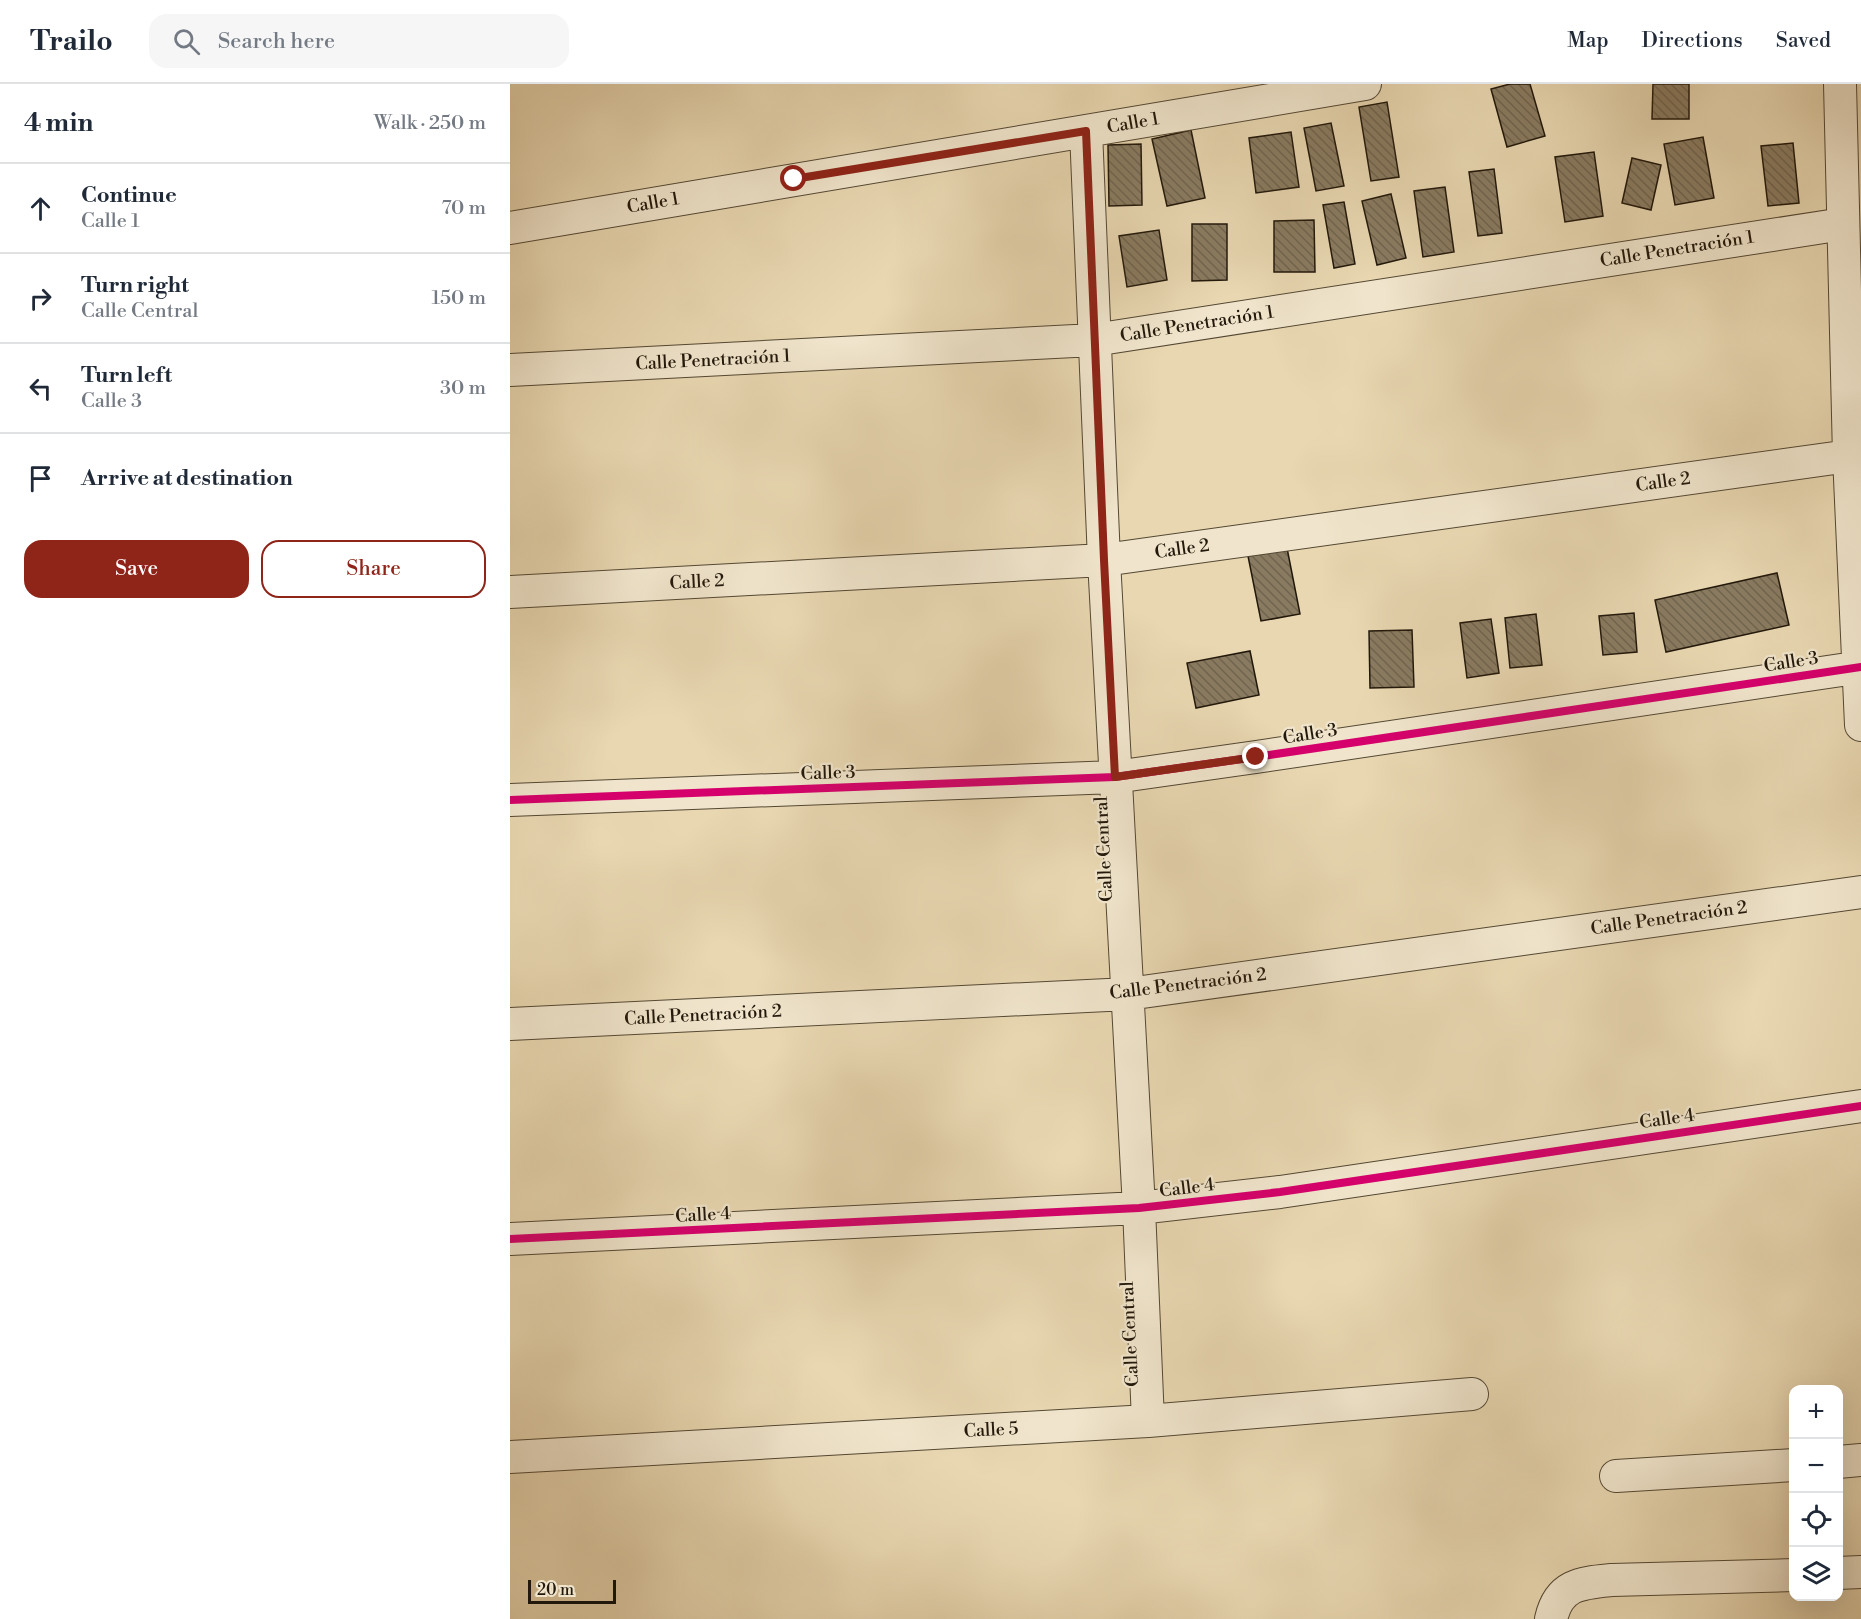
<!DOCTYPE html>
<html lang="en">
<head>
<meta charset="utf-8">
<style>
	:root { --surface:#fff; --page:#f6f6f7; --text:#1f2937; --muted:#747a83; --line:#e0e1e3; --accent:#8f2418 }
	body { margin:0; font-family:"Libre Bodoni",serif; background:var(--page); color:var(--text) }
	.controls { position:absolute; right:18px; bottom:18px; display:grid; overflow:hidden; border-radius:12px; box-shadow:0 6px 24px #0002 }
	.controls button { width:54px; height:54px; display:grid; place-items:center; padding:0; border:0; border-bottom:2px solid var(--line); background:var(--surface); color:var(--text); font:30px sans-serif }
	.scale { position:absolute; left:18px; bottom:15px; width:88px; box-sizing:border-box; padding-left:6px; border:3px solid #22180b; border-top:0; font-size:16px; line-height:21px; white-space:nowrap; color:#22180b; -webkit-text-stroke:4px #f0e5cc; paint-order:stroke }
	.stop { position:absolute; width:18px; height:18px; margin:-14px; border:4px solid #8f2418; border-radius:50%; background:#fff }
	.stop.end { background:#8f2418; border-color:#fff; box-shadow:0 2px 6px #0008 }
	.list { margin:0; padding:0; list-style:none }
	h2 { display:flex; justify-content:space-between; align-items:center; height:78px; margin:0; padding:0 24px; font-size:26px }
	h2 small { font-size:20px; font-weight:400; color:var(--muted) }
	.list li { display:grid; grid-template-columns:39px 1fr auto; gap:18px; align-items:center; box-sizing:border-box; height:90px; padding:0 24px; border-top:2px solid var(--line) }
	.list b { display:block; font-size:22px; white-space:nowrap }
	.list p { margin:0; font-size:20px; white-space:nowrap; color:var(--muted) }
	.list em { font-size:20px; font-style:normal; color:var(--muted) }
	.actions { display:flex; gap:12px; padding:18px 24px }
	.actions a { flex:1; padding:14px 0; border:2px solid var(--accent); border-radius:18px; text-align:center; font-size:21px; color:var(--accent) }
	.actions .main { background:var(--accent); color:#fff }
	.icon { flex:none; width:33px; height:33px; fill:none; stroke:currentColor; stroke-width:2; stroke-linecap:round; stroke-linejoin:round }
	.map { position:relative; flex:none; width:1351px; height:1535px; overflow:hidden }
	header { display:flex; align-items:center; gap:36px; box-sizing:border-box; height:84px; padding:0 30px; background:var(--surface); border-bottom:2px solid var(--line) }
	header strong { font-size:28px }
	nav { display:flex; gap:33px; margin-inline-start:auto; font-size:21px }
	.search { width:420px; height:54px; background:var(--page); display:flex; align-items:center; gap:15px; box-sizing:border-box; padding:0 21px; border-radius:18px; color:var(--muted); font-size:22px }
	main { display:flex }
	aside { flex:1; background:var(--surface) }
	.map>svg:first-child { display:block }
</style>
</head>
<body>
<header>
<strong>Trailo</strong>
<div class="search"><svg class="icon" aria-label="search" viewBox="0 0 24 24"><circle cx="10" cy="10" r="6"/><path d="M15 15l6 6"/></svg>Search here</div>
<nav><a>Map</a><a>Directions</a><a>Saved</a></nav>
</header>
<main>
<aside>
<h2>4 min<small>Walk · 250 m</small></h2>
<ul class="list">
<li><svg class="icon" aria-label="ahead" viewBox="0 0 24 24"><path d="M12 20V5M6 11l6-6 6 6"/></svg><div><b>Continue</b><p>Calle 1</p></div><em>70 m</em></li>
<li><svg class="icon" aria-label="right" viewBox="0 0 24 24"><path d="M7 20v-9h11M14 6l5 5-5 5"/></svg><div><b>Turn right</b><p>Calle Central</p></div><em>150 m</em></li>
<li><svg class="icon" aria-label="left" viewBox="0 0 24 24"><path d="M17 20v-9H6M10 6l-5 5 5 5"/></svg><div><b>Turn left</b><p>Calle 3</p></div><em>30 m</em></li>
<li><svg class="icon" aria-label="arrive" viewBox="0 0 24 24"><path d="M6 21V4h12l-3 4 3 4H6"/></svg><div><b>Arrive at destination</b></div></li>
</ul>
<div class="actions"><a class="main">Save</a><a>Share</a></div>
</aside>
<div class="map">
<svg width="1351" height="1535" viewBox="0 0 1351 1535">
	<defs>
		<pattern id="building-back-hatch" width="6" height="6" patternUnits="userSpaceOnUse" patternTransform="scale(1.5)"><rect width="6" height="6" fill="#897b61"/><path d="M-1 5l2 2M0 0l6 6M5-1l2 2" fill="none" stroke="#70644e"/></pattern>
	</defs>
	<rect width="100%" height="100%" fill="#e8d7b1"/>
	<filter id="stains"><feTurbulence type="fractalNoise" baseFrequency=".00333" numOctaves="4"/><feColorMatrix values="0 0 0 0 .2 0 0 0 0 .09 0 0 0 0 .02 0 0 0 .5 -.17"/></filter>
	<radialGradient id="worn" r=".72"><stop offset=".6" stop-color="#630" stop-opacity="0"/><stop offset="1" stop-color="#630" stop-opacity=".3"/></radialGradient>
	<path fill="url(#building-back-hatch)" stroke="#22180b" stroke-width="1.5" d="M1000,0H1020L1035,52L997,63L981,5Z
		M1143,0H1179V35H1142Z
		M877,18L889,93L861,97L849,23Z
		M821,39L834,102L806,107L794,44Z
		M681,46L695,114L657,122L642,55Z
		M781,48L789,103L746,109L739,54Z
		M1193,53L1204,114L1165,121L1154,60Z
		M1283,59L1289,119L1258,122L1251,62Z
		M631,60L632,121L599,122L598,61Z
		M1084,68L1093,132L1055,138L1045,73Z
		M1122,74L1151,81L1141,126L1112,119Z
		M984,85L992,149L968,152L959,88Z
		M935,103L944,168L913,173L904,107Z
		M881,110L896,174L867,181L852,117Z
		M834,118L845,180L824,184L813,121Z
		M804,136L805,188H764V137Z
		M682,140H717V196L682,197Z
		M649,146L657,196L617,203L609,152Z
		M777,464L790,530L751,537L738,472Z
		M1267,489L1279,541L1156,568L1145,516Z
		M1124,529L1127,568L1093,571L1089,532Z
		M1026,530L1032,581L1000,584L995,534Z
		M981,535L989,589L957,594L950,539Z
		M902,546L904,603L860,604L859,547Z
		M740,567L749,611L686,624L677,579Z"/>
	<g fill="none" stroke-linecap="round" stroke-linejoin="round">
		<defs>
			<path id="minor" d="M1330,0L1339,372L1351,641
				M576,47L594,476L629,1124L638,1337
				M0,144L855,0
				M0,286L584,256L1333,140
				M0,508L594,476L1339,372
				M0,716L605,693L746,673L1351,583
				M0,940L618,910L1351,808
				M0,1155L629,1124L770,1108L1351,1022
				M0,1373L638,1337L962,1310
				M1328,1378L1351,1376
				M1106,1392L1284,1381
				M1328,1489L1351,1488
				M1041,1535C1049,1500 1071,1499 1102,1496L1284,1491"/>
		</defs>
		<use href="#minor" stroke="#544834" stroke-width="34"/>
		<use href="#minor" stroke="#f0e5cc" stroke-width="32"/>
		<defs>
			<path id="cycleway" d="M0,716L605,693L746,673L1351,583
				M0,1155L629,1124L770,1108L1351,1022"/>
		</defs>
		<use href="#cycleway" stroke="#f0e5cc" stroke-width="11"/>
		<use href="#cycleway" stroke="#d6006c" stroke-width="8"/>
	</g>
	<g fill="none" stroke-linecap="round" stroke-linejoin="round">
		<path stroke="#8f2418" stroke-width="8" d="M284,95L576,47L594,476L605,693L746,673"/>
	</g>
	<g text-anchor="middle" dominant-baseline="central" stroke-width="4.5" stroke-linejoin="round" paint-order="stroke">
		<g font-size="18" fill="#22180b" stroke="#f0e5cc">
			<text transform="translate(623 39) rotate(-10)">Calle 1</text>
			<text transform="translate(143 119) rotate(-10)">Calle 1</text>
			<text transform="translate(1167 165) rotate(-9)">Calle Penetración 1</text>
			<text transform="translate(687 240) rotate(-9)">Calle Penetración 1</text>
			<text transform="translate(203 276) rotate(-3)">Calle Penetración 1</text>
			<text transform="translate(1153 398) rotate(-8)">Calle 2</text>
			<text transform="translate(672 465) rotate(-8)">Calle 2</text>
			<text transform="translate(187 498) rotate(-3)">Calle 2</text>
			<text transform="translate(1281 578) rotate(-9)">Calle 3</text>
			<text transform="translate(800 650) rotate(-9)">Calle 3</text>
			<text transform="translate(318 689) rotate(-2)">Calle 3</text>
			<text transform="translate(594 765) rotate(-93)">Calle Central</text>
			<text transform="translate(1159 834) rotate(-8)">Calle Penetración 2</text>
			<text transform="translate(678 900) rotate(-7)">Calle Penetración 2</text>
			<text transform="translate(193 931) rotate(-3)">Calle Penetración 2</text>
			<text transform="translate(1157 1035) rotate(-8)">Calle 4</text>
			<text transform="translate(677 1104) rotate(-7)">Calle 4</text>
			<text transform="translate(193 1131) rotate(-3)">Calle 4</text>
			<text transform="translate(620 1250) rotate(-93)">Calle Central</text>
			<text transform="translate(481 1346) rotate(-3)">Calle 5</text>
		</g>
	</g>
	<rect width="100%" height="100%" filter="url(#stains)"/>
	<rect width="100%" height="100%" fill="url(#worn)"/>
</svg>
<div class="controls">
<button>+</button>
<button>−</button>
<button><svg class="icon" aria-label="locate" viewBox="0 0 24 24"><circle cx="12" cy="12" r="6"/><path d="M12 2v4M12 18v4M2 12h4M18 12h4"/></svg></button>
<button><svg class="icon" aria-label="layers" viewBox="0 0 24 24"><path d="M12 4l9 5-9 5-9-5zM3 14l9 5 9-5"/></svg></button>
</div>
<div class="scale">20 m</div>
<div class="stop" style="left:284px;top:95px"></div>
<div class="stop end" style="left:746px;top:673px"></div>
</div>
</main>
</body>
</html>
